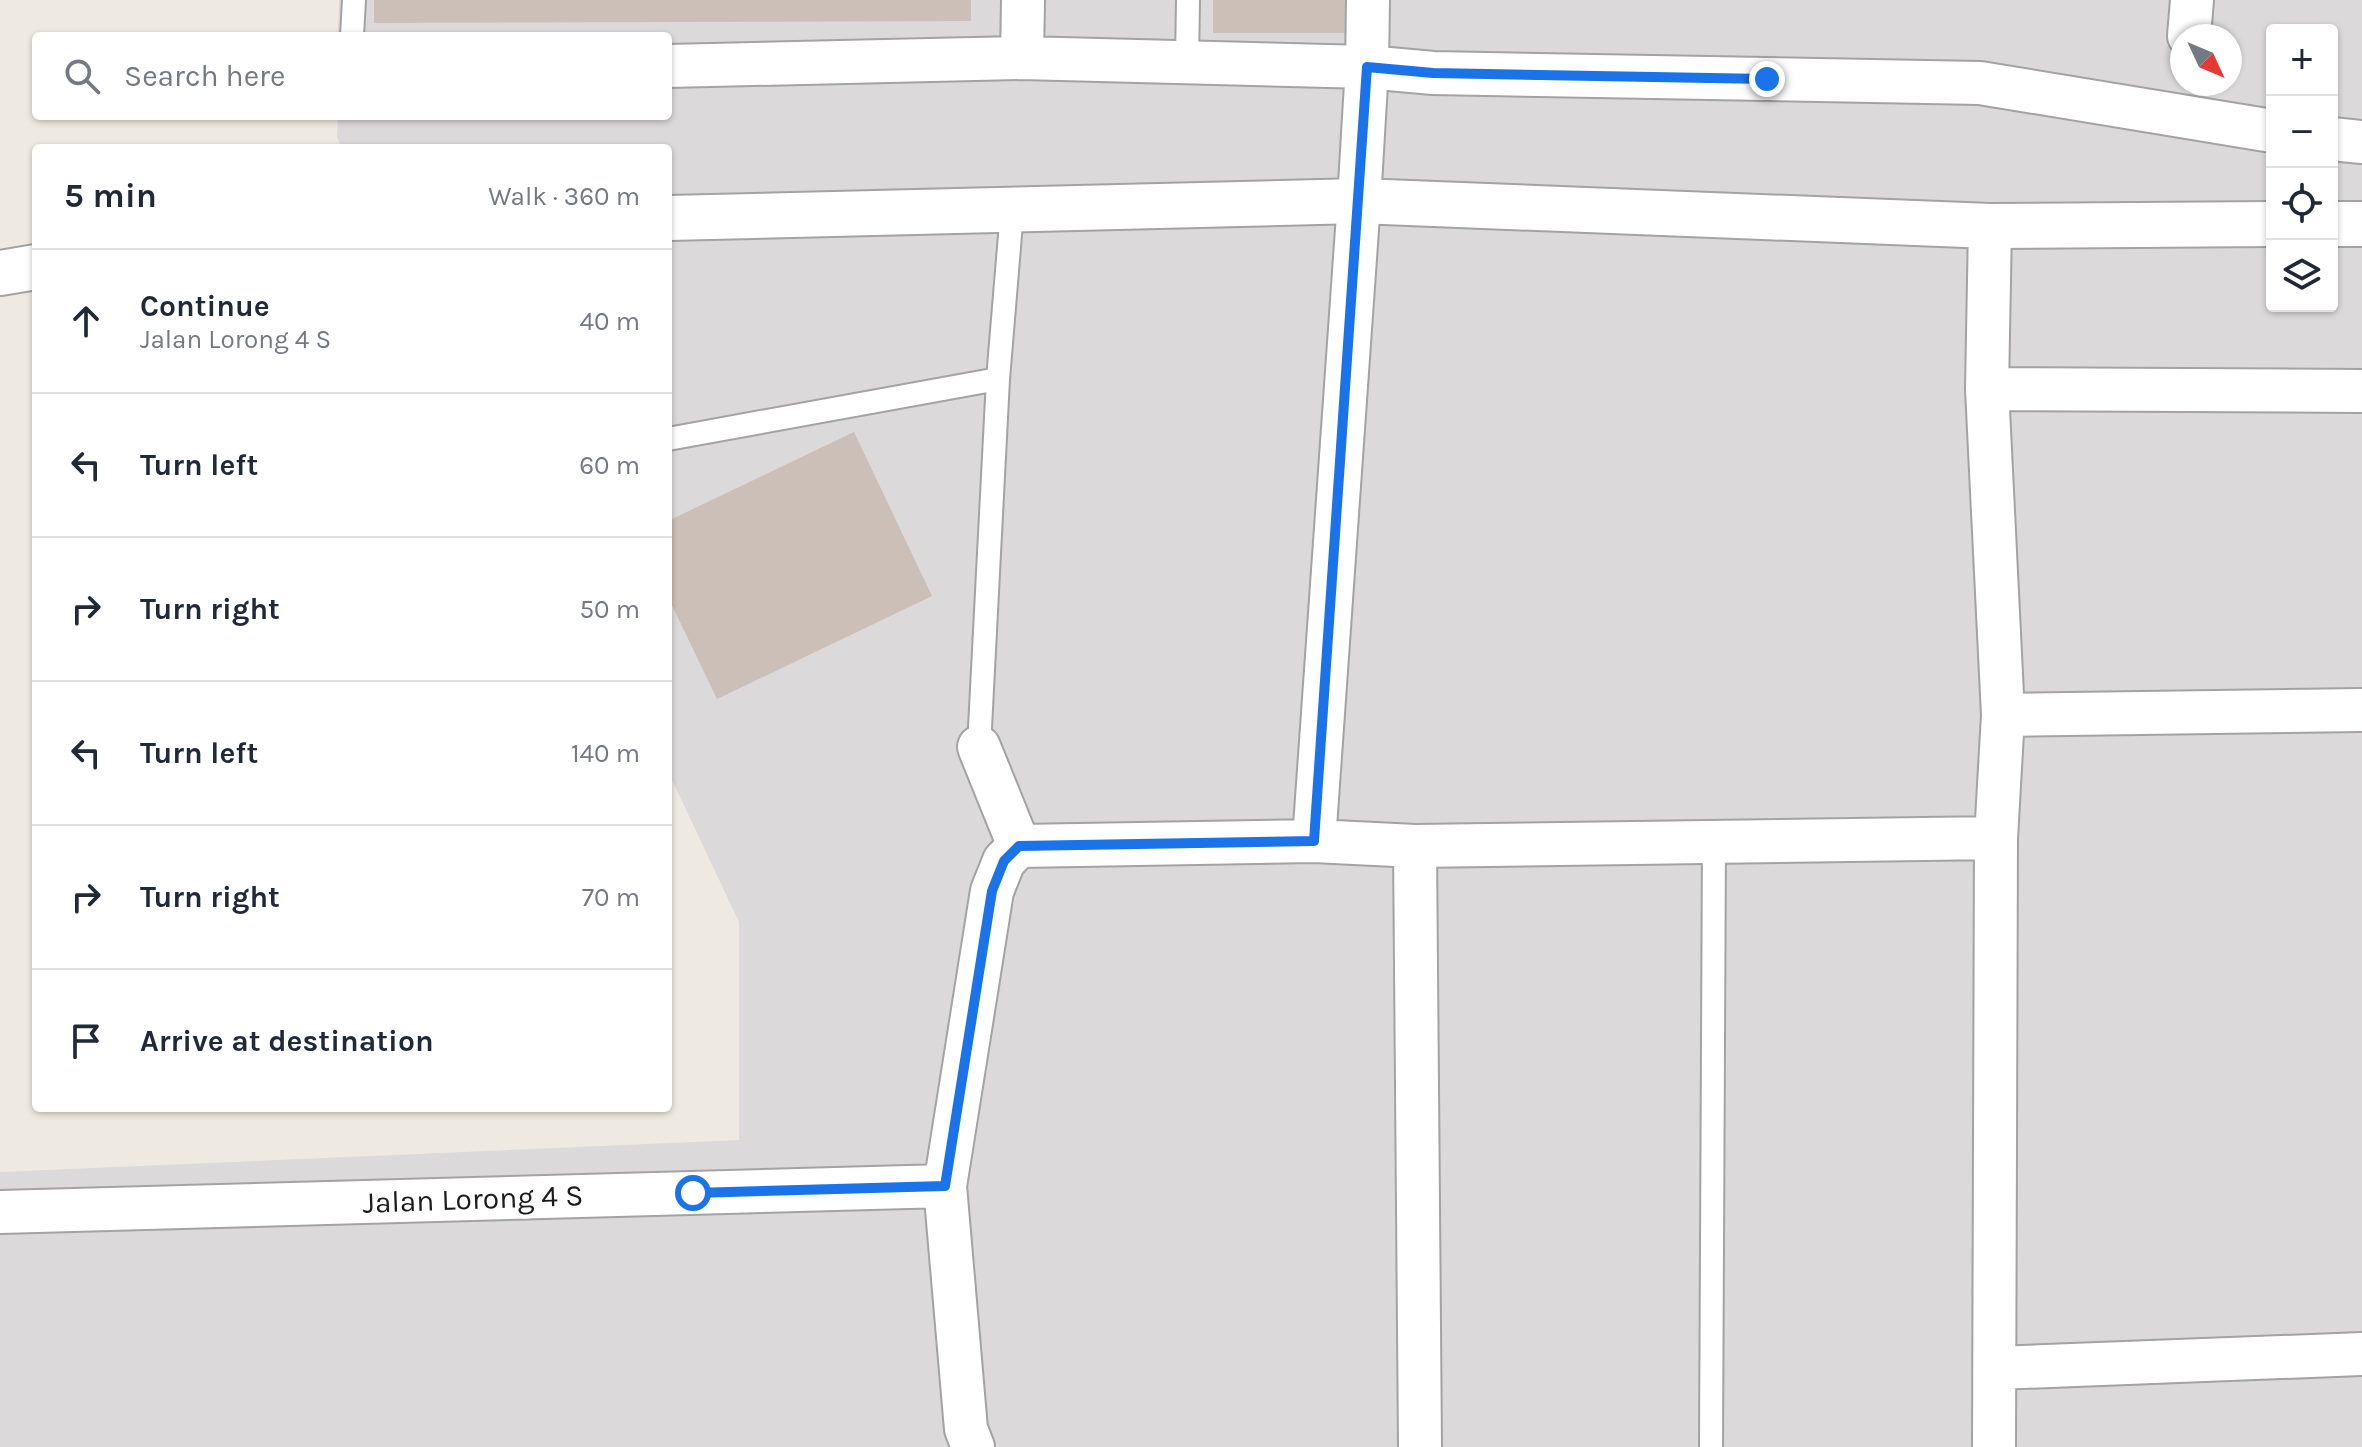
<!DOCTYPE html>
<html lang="en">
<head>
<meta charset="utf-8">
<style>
	:root { --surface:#fff; --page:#f2f2f3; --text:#1f2937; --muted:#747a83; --line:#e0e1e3 }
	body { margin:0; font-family:Karla,sans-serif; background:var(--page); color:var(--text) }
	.controls { position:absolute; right:24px; top:24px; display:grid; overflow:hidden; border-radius:8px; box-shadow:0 2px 6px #0004 }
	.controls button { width:72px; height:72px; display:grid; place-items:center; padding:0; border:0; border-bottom:2px solid var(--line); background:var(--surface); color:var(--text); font:40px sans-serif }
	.compass { position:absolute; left:2170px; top:24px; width:72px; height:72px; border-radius:50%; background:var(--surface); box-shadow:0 2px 6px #0004; rotate:134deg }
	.stop { position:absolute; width:24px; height:24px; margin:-18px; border:6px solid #1a73e8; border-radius:50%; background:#fff }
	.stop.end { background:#1a73e8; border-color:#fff; box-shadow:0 2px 8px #0008 }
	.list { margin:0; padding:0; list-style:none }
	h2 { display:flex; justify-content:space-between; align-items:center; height:104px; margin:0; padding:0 32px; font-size:34px }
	h2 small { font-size:26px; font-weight:400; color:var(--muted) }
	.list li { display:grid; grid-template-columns:52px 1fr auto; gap:24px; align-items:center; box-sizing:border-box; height:144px; padding:0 32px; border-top:2px solid var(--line) }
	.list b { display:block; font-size:30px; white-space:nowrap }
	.list p { margin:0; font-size:26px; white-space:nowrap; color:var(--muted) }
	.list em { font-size:26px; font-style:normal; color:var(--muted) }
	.icon { flex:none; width:44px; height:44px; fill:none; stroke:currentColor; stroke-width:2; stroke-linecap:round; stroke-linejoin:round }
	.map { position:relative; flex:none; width:2362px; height:1447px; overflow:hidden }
	.search { position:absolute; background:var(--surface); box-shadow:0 2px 6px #0004; left:32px; top:32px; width:640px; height:88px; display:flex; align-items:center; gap:20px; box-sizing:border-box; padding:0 28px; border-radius:8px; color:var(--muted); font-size:30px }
	.panel { position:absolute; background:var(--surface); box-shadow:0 2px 6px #0004; left:32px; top:144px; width:640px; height:968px; border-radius:8px }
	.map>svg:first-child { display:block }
</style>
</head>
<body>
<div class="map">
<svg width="2362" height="1447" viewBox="0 0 2362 1447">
	<rect width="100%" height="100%" fill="#efeae1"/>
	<path fill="#dbd9d9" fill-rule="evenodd" d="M339,0H2362V1447H0V1172L739,1140V922L672,780L668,781V148H342L337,137L338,116H668V36H338ZM2272,30H2332V306H2272ZM2182,36H2230V84H2182Z"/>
	<path fill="#cbbfb7" d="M374,0H971V21L374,23Z
		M1213,0H1349L1348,33H1213Z
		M854,432L932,596L717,699L668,597V521Z"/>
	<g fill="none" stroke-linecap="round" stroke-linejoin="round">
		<defs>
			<path id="service" d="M352,36L354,0
				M1187,62L1188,0
				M668,439L998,379
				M979,747L998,379L1012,211
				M1711,1447L1714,840"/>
			<path id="minor" d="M2189,36L2192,0
				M1022,58L1023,0
				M668,66L1022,58L1367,67L1433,73L1980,83L2272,131
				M2332,139L2362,142
				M1990,226L1987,389L2003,715L1996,838L1994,1447
				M1987,389L2362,391
				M2003,715L2362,710
				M1314,841L1359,201L1367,67L1368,0
				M1019,846L1314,841L1415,846
				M0,1212L945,1186
				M1996,1368L2362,1354
				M973,1447L966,1429L945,1186L992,891L1004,861L1019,846L979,747
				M1420,1447L1415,846L1996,838"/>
			<path id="tertiary" d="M668,218L1359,201L1990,226L2272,224
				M2332,224H2362
				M0,273L36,267"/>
		</defs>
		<use href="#service" stroke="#a3a3a3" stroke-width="26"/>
		<use href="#minor" stroke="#a3a3a3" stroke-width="46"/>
		<use href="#tertiary" stroke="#a3a3a3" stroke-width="48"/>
		<use href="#service" stroke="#fff" stroke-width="22"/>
		<use href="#minor" stroke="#fff" stroke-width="42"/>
		<use href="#tertiary" stroke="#fff" stroke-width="44"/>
	</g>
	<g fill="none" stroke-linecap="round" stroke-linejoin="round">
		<path stroke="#1a73e8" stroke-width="10" d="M693,1193L945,1186L992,891L1004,861L1019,846L1314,841L1367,67L1433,73L1767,79"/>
	</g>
	<g text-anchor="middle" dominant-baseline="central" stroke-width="8" stroke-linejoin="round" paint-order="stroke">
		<g font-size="30" fill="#1c1c1c" stroke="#fff">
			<text transform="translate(473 1199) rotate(-2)">Jalan Lorong 4 S</text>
		</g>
	</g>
</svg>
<div class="controls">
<button>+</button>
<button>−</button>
<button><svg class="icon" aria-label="locate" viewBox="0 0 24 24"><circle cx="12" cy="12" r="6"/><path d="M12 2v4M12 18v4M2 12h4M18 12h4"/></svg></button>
<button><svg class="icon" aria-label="layers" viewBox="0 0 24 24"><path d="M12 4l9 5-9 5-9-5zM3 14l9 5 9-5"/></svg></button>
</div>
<svg class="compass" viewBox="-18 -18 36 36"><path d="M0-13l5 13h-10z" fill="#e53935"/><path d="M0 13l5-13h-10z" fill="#747a83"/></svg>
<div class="stop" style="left:693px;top:1193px"></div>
<div class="stop end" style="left:1767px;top:79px"></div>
<div class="search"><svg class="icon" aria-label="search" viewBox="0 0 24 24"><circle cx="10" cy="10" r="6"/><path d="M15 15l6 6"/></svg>Search here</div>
<section class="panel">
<h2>5 min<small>Walk · 360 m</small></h2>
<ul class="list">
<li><svg class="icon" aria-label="ahead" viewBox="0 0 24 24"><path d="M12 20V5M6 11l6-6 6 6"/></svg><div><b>Continue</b><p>Jalan Lorong 4 S</p></div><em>40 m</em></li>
<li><svg class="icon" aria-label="left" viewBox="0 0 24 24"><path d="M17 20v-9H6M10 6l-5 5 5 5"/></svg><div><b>Turn left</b></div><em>60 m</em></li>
<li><svg class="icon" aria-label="right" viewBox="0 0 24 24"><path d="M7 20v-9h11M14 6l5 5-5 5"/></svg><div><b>Turn right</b></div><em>50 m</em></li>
<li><svg class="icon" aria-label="left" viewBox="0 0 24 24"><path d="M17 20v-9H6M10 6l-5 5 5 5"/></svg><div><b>Turn left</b></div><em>140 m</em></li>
<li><svg class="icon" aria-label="right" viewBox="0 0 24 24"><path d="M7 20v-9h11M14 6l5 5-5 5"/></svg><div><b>Turn right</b></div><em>70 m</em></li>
<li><svg class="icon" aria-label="arrive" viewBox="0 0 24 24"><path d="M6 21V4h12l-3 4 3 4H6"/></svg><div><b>Arrive at destination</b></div></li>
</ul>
</section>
</div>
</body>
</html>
